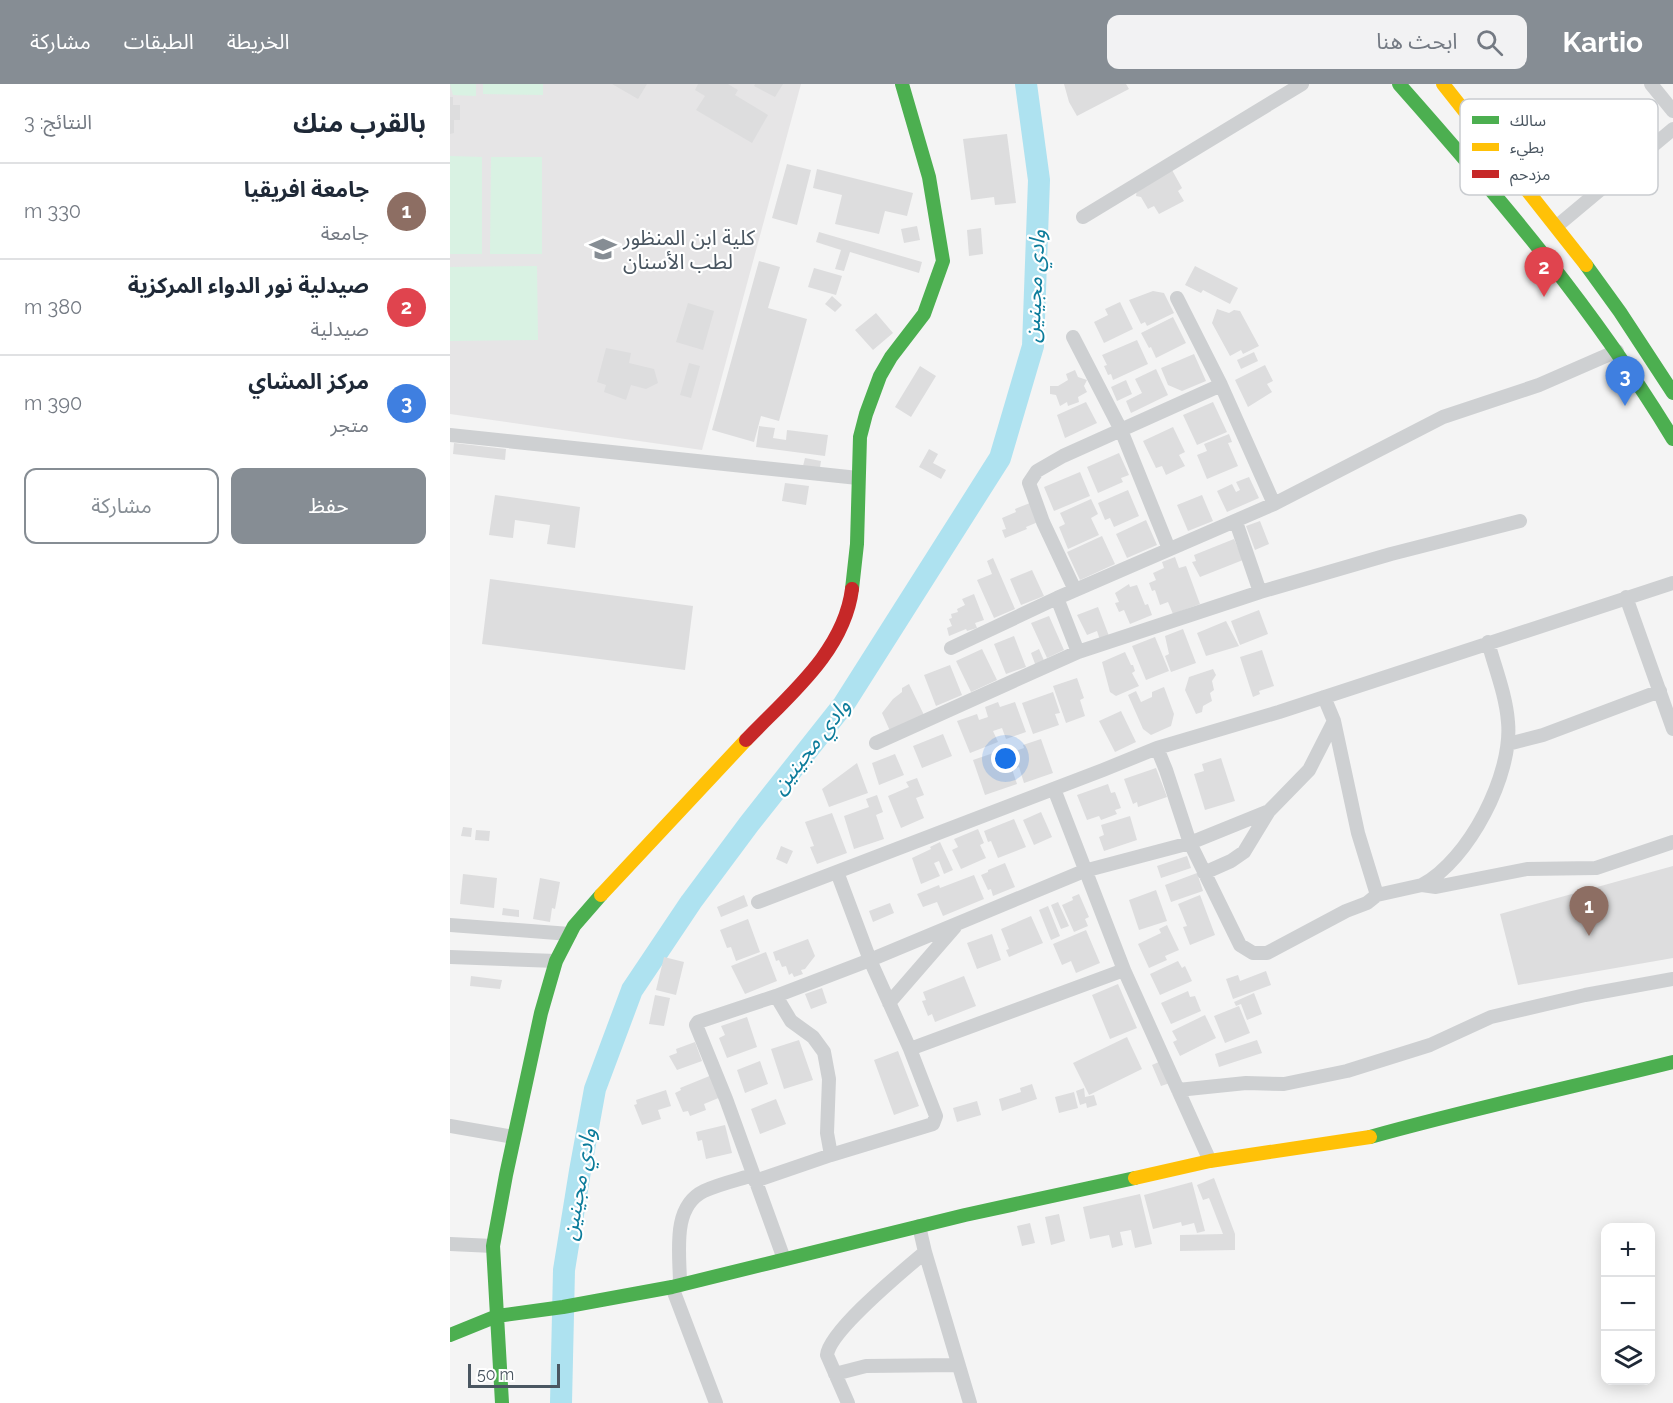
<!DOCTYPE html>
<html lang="ar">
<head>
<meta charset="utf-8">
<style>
	:root { --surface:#fff; --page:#f2f2f3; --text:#1f2937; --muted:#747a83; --line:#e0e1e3; --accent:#868d94 }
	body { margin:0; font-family:Raleway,"Noto Sans Arabic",sans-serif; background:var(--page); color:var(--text); direction:rtl }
	.controls { position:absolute; right:18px; bottom:18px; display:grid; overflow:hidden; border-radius:12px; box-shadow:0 3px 15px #0003 }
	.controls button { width:54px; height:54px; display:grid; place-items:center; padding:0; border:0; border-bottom:2px solid var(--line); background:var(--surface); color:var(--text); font:30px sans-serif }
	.scale { position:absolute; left:18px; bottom:15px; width:92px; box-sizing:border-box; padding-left:6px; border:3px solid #4a5661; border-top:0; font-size:16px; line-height:21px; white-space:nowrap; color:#4a5661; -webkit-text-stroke:4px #fff; paint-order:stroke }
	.you { position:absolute; left:556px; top:675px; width:21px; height:21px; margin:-15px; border:4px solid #fff; border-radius:50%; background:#1a73e8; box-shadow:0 0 0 9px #1a73e833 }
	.badge { display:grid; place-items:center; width:39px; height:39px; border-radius:50%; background:var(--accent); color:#fff; font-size:20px; font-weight:700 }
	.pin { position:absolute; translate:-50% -50px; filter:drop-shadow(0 2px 3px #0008) }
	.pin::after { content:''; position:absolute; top:32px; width:21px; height:18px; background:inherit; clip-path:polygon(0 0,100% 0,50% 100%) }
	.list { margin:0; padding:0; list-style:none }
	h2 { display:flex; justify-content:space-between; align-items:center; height:78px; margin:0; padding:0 24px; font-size:26px }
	h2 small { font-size:20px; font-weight:400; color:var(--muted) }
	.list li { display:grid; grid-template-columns:39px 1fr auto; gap:18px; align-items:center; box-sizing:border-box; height:96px; padding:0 24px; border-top:2px solid var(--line) }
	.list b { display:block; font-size:22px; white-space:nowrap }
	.list p { margin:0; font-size:20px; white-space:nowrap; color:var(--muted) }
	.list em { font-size:20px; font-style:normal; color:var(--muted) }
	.actions { display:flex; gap:12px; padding:18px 24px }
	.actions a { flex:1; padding:14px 0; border:2px solid var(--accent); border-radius:12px; text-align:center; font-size:21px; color:var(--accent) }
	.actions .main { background:var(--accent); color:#fff }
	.icon { flex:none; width:33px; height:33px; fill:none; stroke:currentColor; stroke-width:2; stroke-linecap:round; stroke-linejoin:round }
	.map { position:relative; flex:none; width:1223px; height:1319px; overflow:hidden; direction:ltr }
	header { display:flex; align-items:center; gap:36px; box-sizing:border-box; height:84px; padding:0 30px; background:var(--accent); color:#fff }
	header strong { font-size:28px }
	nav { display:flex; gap:33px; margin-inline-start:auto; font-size:21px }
	.search { width:420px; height:54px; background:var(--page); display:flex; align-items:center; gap:15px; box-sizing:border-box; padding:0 21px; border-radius:12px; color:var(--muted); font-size:22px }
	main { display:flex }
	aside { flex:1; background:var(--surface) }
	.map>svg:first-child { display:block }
</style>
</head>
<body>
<header>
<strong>Kartio</strong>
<div class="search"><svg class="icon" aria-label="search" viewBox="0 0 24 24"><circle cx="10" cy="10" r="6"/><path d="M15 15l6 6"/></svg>ابحث هنا</div>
<nav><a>الخريطة</a><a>الطبقات</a><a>مشاركة</a></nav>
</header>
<main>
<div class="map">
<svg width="1223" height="1319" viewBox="0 0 1223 1319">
	<rect width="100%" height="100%" fill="#f4f4f4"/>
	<path fill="#e6e5e6" d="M0,0H351L252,366L0,330Z"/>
	<path fill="#d9f2e3" d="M0,0H26V12L3,11Z
		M33,0H93V11L33,10Z
		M0,72L32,73V170H0Z
		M41,73H92V170H40Z
		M87,182L88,256L0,257V183Z"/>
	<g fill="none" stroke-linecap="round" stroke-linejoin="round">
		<path stroke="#aee2f0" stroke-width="22" d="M111,1319L114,1186L130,1087L145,1005L182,906L241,818L299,740L394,620L550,374L583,262L589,96L576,0"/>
	</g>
	<path fill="#ddddde" d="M162,0H197L188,15Z
		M248,0H278L288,6L285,11L318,31L302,59L246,26L255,12L245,6Z
		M305,0H333L325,13L304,2Z
		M614,0H676L679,5L627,32L619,18Z
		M0,13H3V21H10V36H4V49L0,50Z
		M557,50L566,119L545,121L544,113L521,116L513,55Z
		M337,80L361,86L347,141L322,134Z
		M367,85L463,109L457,132L435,127L429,150L385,140L392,111L363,104Z
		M722,86L732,104L728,107L734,117L709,130L704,122L698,125L691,113L686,112L687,105Z
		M467,142L470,156L454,159L451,145Z
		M531,144L533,170L519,172L517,146Z
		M369,148L472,178L469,189L400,168L394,187L385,185L391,166L366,158Z
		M309,177L330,183L318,224L357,235L329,337L311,332L304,358L262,346Z
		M745,182L788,204L780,220L753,206L751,209L735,201Z
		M364,184L392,192L386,211L358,203Z
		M703,207L714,209L724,229L697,242L695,238L691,240L679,216Z
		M382,212L392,221L385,228L375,220Z
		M670,218L683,245L654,259L644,238L658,231L655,225Z
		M238,219L264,227L253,266L226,258Z
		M767,225L779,229L784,226L790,227L809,262L793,270L791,266L780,272L762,239Z
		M426,229L443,249L423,266L405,246Z
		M723,233L736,259L706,274L701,263L699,264L691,249Z
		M687,256L698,280L663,296L661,290L658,291L654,282L657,281L652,271Z
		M156,264L181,269L179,279L204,285L208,299L196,305L181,301L176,316L154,308L156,301L147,298Z
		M804,268L808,277L791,285L787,276Z
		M744,270L756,297L732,307L718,301L711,284Z
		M239,279L250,282L241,314L230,311Z
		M815,281L823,297L817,300L822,308L798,323L785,296Z
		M470,282L486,292L461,333L445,323Z
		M706,285L718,311L681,329L676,317L692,309L685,295Z
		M625,286L628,293L637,296L634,302L637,308L628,313L629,318L618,322L617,318L610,322L606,311L600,310V302H608L618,296L616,290Z
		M676,296L682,310L667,317L661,303Z
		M636,318L647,339L615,354L607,331Z
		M763,318L777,348L747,361L733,331Z
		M309,342L325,344L323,354L336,356L337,346L378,351L375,372L306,363Z
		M723,343L735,368L729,371L735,382L716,391L712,382L706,384L693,357Z
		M779,350L782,358L778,359L788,382L757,395L747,371L757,367L754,360Z
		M4,359L56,365L55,376L3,370Z
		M479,365L488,370L483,379L496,386L491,395L469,383Z
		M669,369L679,391L671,394L673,398L648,409L637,383Z
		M355,374L371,377L369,390L352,386Z
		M630,388L640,412L604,427L594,403Z
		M799,393L809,414L777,428L767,407L782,400L786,408L790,406L786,398Z
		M335,399L359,402L356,421L332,417Z
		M678,406L689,432L664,443L660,434L655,436L648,419Z
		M45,411L130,423L125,464L97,460L100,441L65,436L63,454L39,451Z
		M752,411L763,437L738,447L727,421Z
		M641,415L648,430L641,434L649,451L618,465L609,443L615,440L610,429Z
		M580,419L588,438L576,443L577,445L555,454L552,446L556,445L552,434L566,428L565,425Z
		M696,436L707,461L677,474L666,450Z
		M810,437L819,460L805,466L796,442Z
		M652,452L665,480L630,496L617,468Z
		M784,455L793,476L750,493L742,478L746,477L744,471Z
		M725,473L729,484L736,482L750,520L723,530L718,518L710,521L705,506L702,507L699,499L706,496L703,489L714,484L712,478Z
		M543,474L565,525L544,534L527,496L542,490L537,477Z
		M582,486L594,512L571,521L560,495Z
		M40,495L243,522L235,586L32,560Z
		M679,500L680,503L687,501L695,521L698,520L702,531L680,540L674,526L669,528L665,519L669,518L665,509Z
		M524,510L534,536L525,539L527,544L517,547L516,545L499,552L497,544L502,542L499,535L502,534L501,530L508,528L507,525L515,521L512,515Z
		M648,523L659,552L650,556L647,547L637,551L627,531Z
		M809,526L818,550L790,561L781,537Z
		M599,532L614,566L597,574L581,539Z
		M776,537L789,562L756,572L747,549Z
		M733,545L746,579L721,588L715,572L719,570L715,552Z
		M564,552L576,583L556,590L544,560Z
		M705,553L719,587L696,596L682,562Z
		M532,565L547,596L521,608L506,577Z
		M589,565L596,581L587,585L581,569Z
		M812,566L824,602L809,607L810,610L803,613L790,573Z
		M675,568L681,581H683L685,587L682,589L689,602L666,612L660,608L652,578Z
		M500,581L512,611L486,622L474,591Z
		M763,585L766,591L762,597L764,606L760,609L762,617L753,622L752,628L746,630L735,606L739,593Z
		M627,594L634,614L630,616L635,632L616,639L603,602Z
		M459,600L474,631L440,647L432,629L443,615L452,608V604Z
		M714,603L724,630L721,642L701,651L693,645L678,611L686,607L691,618L702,613V608Z
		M603,608L610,629L605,630L609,641L583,650L572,619Z
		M548,618L550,623L565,618L576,648L556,655L552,644L543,647L548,658L520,669L507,637L527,630L529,636L538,633L535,623Z
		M671,627L686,658L665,668L649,637Z
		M493,650L502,672L472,684L463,662Z
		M591,655L603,689L574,699L569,683L565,685L559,669L574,664L573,661Z
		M552,666L559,686L562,685L567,700L535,711L523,676Z
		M445,670L454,691L429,701L422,679Z
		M771,674L785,717L755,726L744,690L754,687L752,680Z
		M407,679L418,709L379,723L372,705Z
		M706,684L717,713L688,723L687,718L683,720L674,695Z
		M467,694L474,711L466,714L474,734L451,744L438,712L459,703L456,698Z
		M658,700L661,709L665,708L671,724L665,726L667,730L651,736L649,732L637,736L627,711Z
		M427,711L433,728L426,731L434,755L404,765L394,732L419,723L416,715Z
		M591,728L602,753L584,761L573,736Z
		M382,729L397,769L367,780L360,763L364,762L355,738Z
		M680,732L687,756L654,767L649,753L654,751L651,741Z
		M564,735L576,763L548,774L541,757L538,758L534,747Z
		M13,743L22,744L21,753L11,752Z
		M528,745L534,759L530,761L536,774L511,785L502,766L508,763L504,755Z
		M26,746L40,747L39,757L25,756Z
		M490,758L503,786L494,790L489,777L484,779L490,792L471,800L462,774L481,765L480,763Z
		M331,762L343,767L337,780L326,775Z
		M737,772L741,784L711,794L707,782Z
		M555,779L565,803L543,812L541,805L538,806L531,791L538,788V786Z
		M1223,782V874L1068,901L1050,830Z
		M747,789L753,807L721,818L715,801Z
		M13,790L47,794L44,824L10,820Z
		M524,791L534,815L493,832L487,818L473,823L467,810L489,801L490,804Z
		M90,794L110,798L105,825L102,824L100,838L83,835Z
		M706,806L717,837L689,846L679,816Z
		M629,810L639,833L635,835L638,842L624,848L612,821L623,816L622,813Z
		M294,811L298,822L271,833L267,823Z
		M750,811L765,851L740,861L733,843L737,842L728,820Z
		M608,818L619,842L611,845L601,821Z
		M440,819L444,829L423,838L419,827Z
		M598,822L610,852L601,856L589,826Z
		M53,824L69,826V833L52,831Z
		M581,832L593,859L559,873L556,866L559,865L551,845Z
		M298,835L310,868L286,877L281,863L277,864L270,846Z
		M717,841L729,866L715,872L717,876L699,884L688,860L711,849L709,845Z
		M636,846L650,879L626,889L621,877L612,881L603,860Z
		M542,850L551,876L527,885L517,859Z
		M358,855L365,872L355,885L351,886L353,890L344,893L342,889L339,891L336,882L332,883L329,876L326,877L323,868Z
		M316,868L327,897L295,910L281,882Z
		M214,873L234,878L226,911L206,906Z
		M728,877L732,884L735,882L742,897L710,911L700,890Z
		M816,887L821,901L783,915L776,895L788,891L790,897Z
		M21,892L52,896L50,905L20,902Z
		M514,892L526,922L485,938L482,930L478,932L472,917L476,916L473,908Z
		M668,900L687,944L660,955L642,911Z
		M372,904L377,919L361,925L355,910Z
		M738,907L740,913L745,912L751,927L721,940L711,919Z
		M804,909L812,930L797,936L791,920L786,922L784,918Z
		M205,911L220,914L214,942L199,940Z
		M789,922L800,949L775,959L764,932Z
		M755,931L766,954L730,972L723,958L727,956L722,947Z
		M297,933L307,963L277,974L269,954L275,951L271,942Z
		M677,953L692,985L639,1011L623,979Z
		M349,956L363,996L334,1005L321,965Z
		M807,956L812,969L769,983L765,970Z
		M245,958L252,977L227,986L219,972L227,969L226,965Z
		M448,967L469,1022L444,1031L424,976Z
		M310,977L318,1000L295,1009L287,986Z
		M711,977L720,999L711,1002L702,981Z
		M262,991L271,1013L254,1020L256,1026L240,1032L238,1027L233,1028L225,1009L231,1006L230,1004Z
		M582,1000L587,1015L552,1027L549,1015L571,1008L570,1004Z
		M634,1004L635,1013L644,1011L647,1021L637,1024L636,1019L630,1021L626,1007Z
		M216,1006L221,1022L208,1026L211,1035L192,1041L184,1021L187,1020L186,1016Z
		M624,1008L628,1024L609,1029L605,1013Z
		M326,1015L336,1040L310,1050L301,1025Z
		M527,1017L531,1031L507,1038L503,1024Z
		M275,1041L282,1069L256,1075L252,1056L248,1057L246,1048Z
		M764,1094L785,1150V1166L730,1167V1151L773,1150L759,1114L753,1116L747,1101Z
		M742,1098L755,1147L747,1149L744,1139L732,1142L731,1138L703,1145L694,1111Z
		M690,1110L702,1160L685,1164L681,1146L670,1148L673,1161L662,1164L659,1151L640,1155L633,1123Z
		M609,1130L615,1157L601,1161L595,1133Z
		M580,1139L585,1159L572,1162L567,1142Z"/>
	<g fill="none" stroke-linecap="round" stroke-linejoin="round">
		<path stroke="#ced0d2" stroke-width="14" d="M1201,0L1223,27
			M633,133L852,0
			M1107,142L1223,45
			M727,214L771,301L824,420
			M623,253L671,346L719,465
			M0,351L408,394
			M625,506L593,438L579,399L587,387L613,372L771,301
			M810,508L941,470L1070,437
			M1176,513L1223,645
			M607,514L628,568
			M501,564L607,514L824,420L993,333L1089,301L1167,267
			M874,613L884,637L908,749L927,811
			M884,637L859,686L819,727L740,759L790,861L803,869H817L896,827L917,819L927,811L972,801L986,803L1077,785L1146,784L1223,758
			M426,659L628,568L810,508L786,438
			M1058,660L1093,651L1210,607
			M604,705L674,886L760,1077
			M754,789L781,777L794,768L819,727
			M972,801C1019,776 1063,690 1058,638C1056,611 1045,584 1038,558
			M308,818L653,686L707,664L829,628L1223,499
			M0,841L120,850
			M0,873L106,877
			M439,919L505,843
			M460,965L674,886
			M728,1006L796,999L834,1000L897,987L980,961L1041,933L1135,911L1223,895
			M0,1042L64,1053
			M381,1071L483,1040L486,1032L460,965L420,876L387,788
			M305,1097L381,1071L377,1049L379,995L374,968L363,953L341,937L326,912
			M469,1142L475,1168L520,1319
			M0,1160L43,1162
			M334,1175L276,1015L246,941L248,938L326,912L420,876L634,787L740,759L716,686L707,664
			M230,1201C230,1170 221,1123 254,1107C269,1100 287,1096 303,1091
			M222,1203L266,1319
			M385,1290L416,1282L508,1281
			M398,1319L377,1271C380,1246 453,1187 475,1168"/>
		<path stroke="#4caf50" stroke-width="14" d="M949,0C1050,114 1144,225 1223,355
			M1136,181L1170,228L1223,309
			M402,505L407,460L410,353L416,330L430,292L441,273L474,230L493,177L479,93L452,0
			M920,1053C1020,1025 1122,1003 1223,978
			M0,1251L47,1232L113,1223L222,1203L515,1131L685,1094
			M52,1319L43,1162L56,1091L91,929L106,877L124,842L151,811"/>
		<path stroke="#ffc107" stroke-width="14" d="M993,0L1136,181
			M151,811L296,656
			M685,1094L760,1077L920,1053"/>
		<path stroke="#c62828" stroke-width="14" d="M296,656C338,612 394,568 402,505"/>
	</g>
	<defs>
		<symbol id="university-bare" viewBox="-9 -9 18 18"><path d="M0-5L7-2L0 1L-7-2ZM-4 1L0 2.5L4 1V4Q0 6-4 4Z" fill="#868d94" stroke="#fff" stroke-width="2.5" paint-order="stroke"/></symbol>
	</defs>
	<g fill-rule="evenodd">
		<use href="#university-bare" x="134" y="146" width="38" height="38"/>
	</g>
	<g text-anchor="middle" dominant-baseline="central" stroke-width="4.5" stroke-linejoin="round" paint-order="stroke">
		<g font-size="21" fill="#4a5661" stroke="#fff" text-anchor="start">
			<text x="173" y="153">كلية ابن المنظور<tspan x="173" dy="24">لطب الأسنان</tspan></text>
		</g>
		<g font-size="22" font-style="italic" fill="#0c7c9b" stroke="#fff">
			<text transform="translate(584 202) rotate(-87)">وادي مجينين</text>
			<text transform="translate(360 662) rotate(-52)">وادي مجينين</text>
			<text transform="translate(128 1100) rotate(-80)">وادي مجينين</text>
		</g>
	</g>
	<rect x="1010" y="15" width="198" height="96" rx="9" fill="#fff" stroke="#c9ccd0" stroke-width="1.5"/>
	<rect x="1022" y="32" width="27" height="8" fill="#4caf50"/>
	<rect x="1022" y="59" width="27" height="8" fill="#ffc107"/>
	<rect x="1022" y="86" width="27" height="8" fill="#c62828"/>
	<g font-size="16" fill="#4a5661">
		<text x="1060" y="42">سالك</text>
		<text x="1060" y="69">بطيء</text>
		<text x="1060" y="96">مزدحم</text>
	</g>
</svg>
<div class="controls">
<button>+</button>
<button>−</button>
<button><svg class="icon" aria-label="layers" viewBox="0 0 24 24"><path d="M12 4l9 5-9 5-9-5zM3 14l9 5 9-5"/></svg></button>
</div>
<div class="scale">50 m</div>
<div class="you"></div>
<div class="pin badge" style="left:1139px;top:852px;background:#8d6e63">1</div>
<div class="pin badge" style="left:1094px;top:213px;background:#e0444e">2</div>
<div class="pin badge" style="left:1175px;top:322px;background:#3f7fe0">3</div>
</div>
<aside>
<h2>بالقرب منك<small>النتائج: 3</small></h2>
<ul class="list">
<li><span class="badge" style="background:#8d6e63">1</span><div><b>جامعة افريقيا</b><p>جامعة</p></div><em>330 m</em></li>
<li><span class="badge" style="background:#e0444e">2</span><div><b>صيدلية نور الدواء المركزية</b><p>صيدلية</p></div><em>380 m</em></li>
<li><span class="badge" style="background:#3f7fe0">3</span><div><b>مركز المشاي</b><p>متجر</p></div><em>390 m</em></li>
</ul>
<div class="actions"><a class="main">حفظ</a><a>مشاركة</a></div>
</aside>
</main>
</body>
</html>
